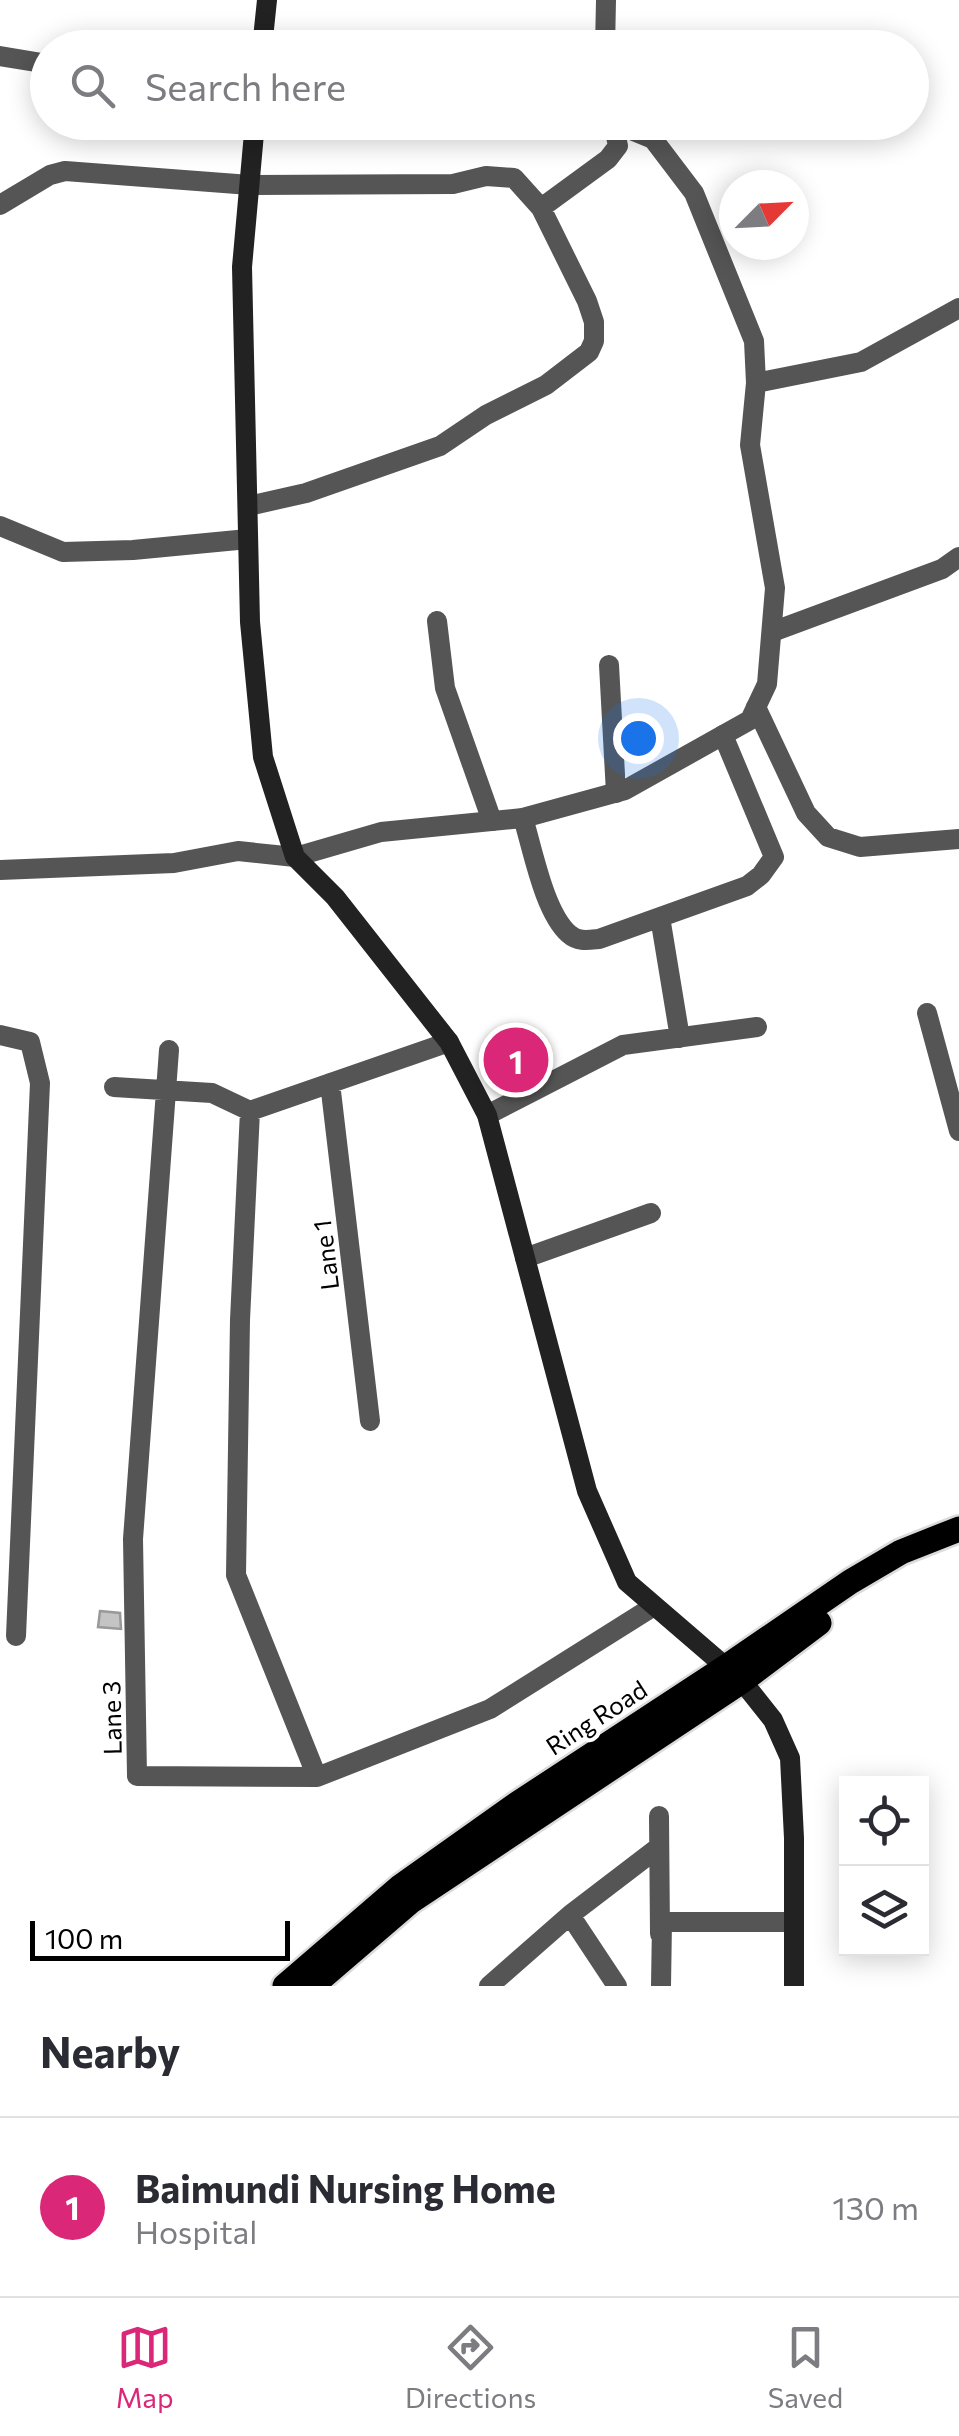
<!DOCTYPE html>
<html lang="en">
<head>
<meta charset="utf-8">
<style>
	:root { --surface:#fff; --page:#f7f7f7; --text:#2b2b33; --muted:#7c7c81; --line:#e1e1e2; --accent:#db2777 }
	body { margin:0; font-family:Commissioner,sans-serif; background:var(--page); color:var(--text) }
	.controls { position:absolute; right:30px; bottom:30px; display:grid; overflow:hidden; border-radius:0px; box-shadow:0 5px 25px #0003 }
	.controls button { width:90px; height:90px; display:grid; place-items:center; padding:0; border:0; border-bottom:2px solid var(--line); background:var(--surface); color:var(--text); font:50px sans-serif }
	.compass { position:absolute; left:719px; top:170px; width:90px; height:90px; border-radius:50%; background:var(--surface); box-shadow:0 5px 25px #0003; rotate:66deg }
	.scale { position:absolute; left:30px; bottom:25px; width:260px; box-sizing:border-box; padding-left:10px; border:5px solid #000; border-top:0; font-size:28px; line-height:35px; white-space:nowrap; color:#000; -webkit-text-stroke:8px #fff; paint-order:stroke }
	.you { position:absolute; left:638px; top:738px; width:35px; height:35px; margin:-25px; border:8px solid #fff; border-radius:50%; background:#1a73e8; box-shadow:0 0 0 15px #1a73e833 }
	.badge { display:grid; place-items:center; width:65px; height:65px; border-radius:50%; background:var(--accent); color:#fff; font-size:32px; font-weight:700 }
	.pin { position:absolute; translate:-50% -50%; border:5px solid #fff; box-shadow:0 2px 10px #0006 }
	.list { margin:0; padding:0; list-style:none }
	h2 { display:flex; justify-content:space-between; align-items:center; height:130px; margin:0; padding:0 40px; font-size:42px }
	h2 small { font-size:32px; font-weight:400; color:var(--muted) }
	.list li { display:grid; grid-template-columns:65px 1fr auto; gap:30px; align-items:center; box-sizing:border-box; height:180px; padding:0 40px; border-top:2px solid var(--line) }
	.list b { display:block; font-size:38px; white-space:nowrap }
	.list p { margin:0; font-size:32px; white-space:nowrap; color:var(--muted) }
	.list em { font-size:32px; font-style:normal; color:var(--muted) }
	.icon { flex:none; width:55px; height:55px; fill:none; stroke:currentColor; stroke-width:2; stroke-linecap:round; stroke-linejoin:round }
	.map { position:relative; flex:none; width:959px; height:1986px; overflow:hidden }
	.search { position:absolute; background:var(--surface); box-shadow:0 5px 25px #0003; left:30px; right:30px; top:30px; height:110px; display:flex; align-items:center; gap:25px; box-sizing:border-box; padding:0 35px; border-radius:55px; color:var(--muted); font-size:38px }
	.sheet { height:310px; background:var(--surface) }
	nav { display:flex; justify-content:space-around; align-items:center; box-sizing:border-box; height:140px; border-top:2px solid var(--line); background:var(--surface); font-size:28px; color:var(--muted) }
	nav a { display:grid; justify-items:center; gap:5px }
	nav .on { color:var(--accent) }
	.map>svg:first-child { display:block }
</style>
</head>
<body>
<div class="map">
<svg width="959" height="1986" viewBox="0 0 959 1986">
	<rect width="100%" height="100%" fill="#fff"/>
	<path fill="#c4c4c4" stroke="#999" stroke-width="2.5" d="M100,1611L120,1613L121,1629L98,1627Z"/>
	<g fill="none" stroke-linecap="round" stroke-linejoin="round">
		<defs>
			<path id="primary" d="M285,1986L400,1887L517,1804L726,1667L850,1582L901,1552L959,1529
				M312,1986L411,1901L742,1681L819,1623"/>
		</defs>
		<use href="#primary" stroke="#dbdbdb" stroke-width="30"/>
		<path stroke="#555" stroke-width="20" d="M605,48L606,0
			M0,56L48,64
			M0,205L50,175L65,171L250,185L453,184L486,176L514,178L541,208
			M248,506L306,493L440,446L486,415L546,385L589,352L594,341V322L587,301L541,208L608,159L618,146L613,122
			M0,526L63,552L133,550L248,539
			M437,621L445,688L492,821
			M772,632L942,569L959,557
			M609,665L616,793
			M756,707L806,813L828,837L860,847L959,839
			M523,818C533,850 544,912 569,934C578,942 588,940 599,939L747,886L761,875L774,857L723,735
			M660,917L680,1038
			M927,1013L959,1131
			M0,1035L30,1042L40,1083L16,1636
			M449,1042L250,1111L240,1320L236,1575L317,1777L490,1709L654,1606
			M169,1050L133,1539L137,1776L317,1777
			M330,1083L370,1421
			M114,1087L212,1093L250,1111
			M487,1115L623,1045L757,1027
			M525,1258L651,1213
			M659,1816L660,1934
			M570,1915L659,1847
			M489,1986L570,1915L617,1986
			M661,1986L662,1922H794"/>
		<path stroke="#555" stroke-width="20" d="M614,123L653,139L694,193L754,341L756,383
			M0,870L174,863L238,851L295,857L381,832L523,818L625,790L750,720L767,684L775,588L750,445L756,383L861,362L959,308"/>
		<path stroke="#222" stroke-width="20" d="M262,48L267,0
			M255,122L242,267L250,622L263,757L295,857L335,897L449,1042L487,1115L587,1491L627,1582L742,1681L773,1720L790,1758L794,1838V1986"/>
		<use href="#primary" stroke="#000" stroke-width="25"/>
	</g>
	<g text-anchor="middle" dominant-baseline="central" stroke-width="8" stroke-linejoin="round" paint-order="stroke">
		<g font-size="25" fill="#000" stroke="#fff">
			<text transform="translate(325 1255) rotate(-97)">Lane 1</text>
			<text transform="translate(596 1717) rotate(-33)">Ring Road</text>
			<text transform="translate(111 1718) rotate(-91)">Lane 3</text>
		</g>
	</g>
</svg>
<div class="controls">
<button><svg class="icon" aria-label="locate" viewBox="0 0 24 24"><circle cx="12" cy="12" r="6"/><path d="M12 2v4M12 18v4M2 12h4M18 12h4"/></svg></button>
<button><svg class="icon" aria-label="layers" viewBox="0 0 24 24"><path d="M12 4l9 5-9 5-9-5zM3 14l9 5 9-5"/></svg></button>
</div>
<svg class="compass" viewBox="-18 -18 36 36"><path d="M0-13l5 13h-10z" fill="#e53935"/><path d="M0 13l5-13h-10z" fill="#7c7c81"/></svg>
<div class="scale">100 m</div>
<div class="you"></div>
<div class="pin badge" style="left:516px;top:1060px">1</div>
<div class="search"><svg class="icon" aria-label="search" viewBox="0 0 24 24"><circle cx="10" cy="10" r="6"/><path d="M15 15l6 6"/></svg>Search here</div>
</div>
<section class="sheet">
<h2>Nearby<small></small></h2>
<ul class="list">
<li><span class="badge">1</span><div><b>Baimundi Nursing Home</b><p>Hospital</p></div><em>130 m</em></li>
</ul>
</section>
<nav>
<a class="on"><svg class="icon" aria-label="map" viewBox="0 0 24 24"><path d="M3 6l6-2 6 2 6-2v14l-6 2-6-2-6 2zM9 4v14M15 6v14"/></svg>Map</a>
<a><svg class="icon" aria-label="directions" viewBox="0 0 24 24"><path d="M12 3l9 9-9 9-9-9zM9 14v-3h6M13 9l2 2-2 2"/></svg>Directions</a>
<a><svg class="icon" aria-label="saved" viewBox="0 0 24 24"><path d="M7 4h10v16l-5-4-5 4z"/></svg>Saved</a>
</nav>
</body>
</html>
